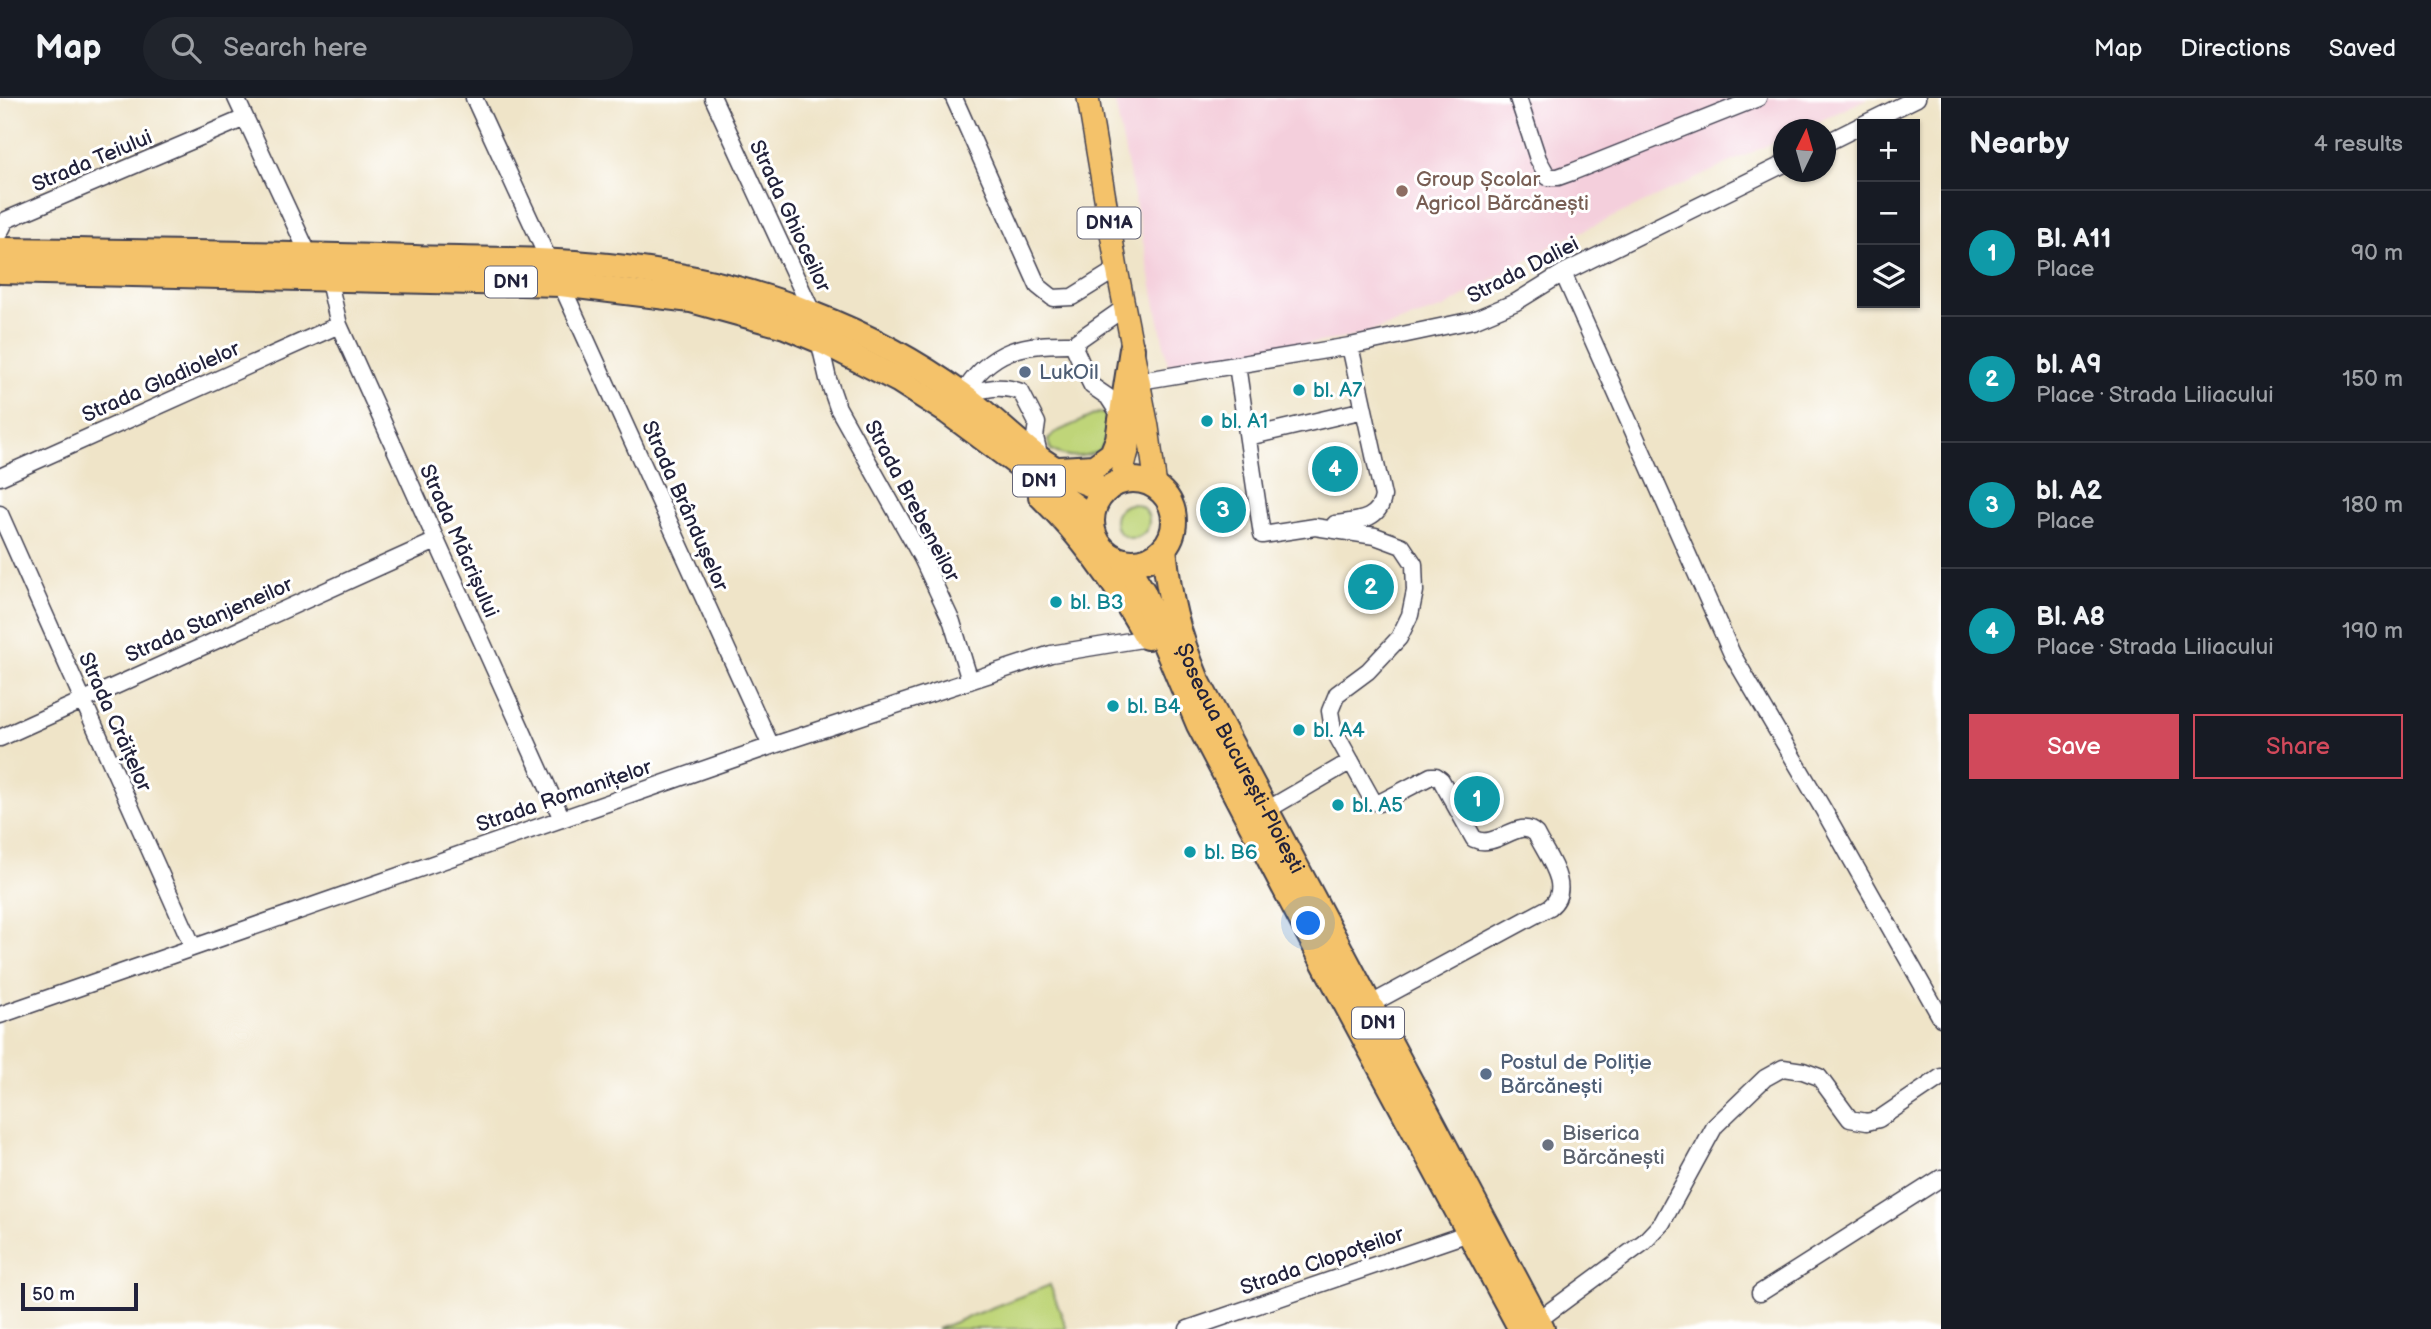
<!DOCTYPE html>
<html lang="en">
<head>
<meta charset="utf-8">
<style>
	:root { --surface:#171b24; --page:#20242c; --text:#f1f3f6; --muted:#9ea1a6; --line:#363941; --accent:#d1495b }
	body { margin:0; font-family:"Balsamiq Sans",sans-serif; background:var(--page); color:var(--text) }
	.controls { position:absolute; right:21px; top:21px; display:grid; overflow:hidden; border-radius:0px; box-shadow:0 2px 5px #0004 }
	.controls button { width:63px; height:63px; display:grid; place-items:center; padding:0; border:0; border-bottom:2px solid var(--line); background:var(--surface); color:var(--text); font:35px sans-serif }
	.compass { position:absolute; left:1773px; top:21px; width:63px; height:63px; border-radius:50%; background:var(--surface); box-shadow:0 2px 5px #0004; rotate:5deg }
	.scale { position:absolute; left:21px; bottom:18px; width:117px; box-sizing:border-box; padding-left:7px; border:4px solid #22223b; border-top:0; font-size:19px; line-height:24px; white-space:nowrap; color:#22223b; -webkit-text-stroke:5px #fff; paint-order:stroke }
	.you { position:absolute; left:1309px; top:826px; width:24px; height:24px; margin:-18px; border:5px solid #fff; border-radius:50%; background:#1a73e8; box-shadow:0 0 0 10px #1a73e833 }
	.badge { display:grid; place-items:center; width:46px; height:46px; border-radius:50%; background:var(--accent); color:#fff; font-size:23px; font-weight:700 }
	.pin { position:absolute; translate:-50% -50%; border:4px solid #fff; box-shadow:0 2px 7px #0006 }
	.list { margin:0; padding:0; list-style:none }
	h2 { display:flex; justify-content:space-between; align-items:center; height:91px; margin:0; padding:0 28px; font-size:30px }
	h2 small { font-size:23px; font-weight:400; color:var(--muted) }
	.list li { display:grid; grid-template-columns:46px 1fr auto; gap:21px; align-items:center; box-sizing:border-box; height:126px; padding:0 28px; border-top:2px solid var(--line) }
	.list b { display:block; font-size:26px; white-space:nowrap }
	.list p { margin:0; font-size:23px; white-space:nowrap; color:var(--muted) }
	.list em { font-size:23px; font-style:normal; color:var(--muted) }
	.actions { display:flex; gap:14px; padding:21px 28px }
	.actions a { flex:1; padding:16px 0; border:2px solid var(--accent); border-radius:0px; text-align:center; font-size:24px; color:var(--accent) }
	.actions .main { background:var(--accent); color:#fff }
	.icon { flex:none; width:38px; height:38px; fill:none; stroke:currentColor; stroke-width:2; stroke-linecap:round; stroke-linejoin:round }
	.map { position:relative; flex:none; width:1941px; height:1231px; overflow:hidden }
	header { display:flex; align-items:center; gap:42px; box-sizing:border-box; height:98px; padding:0 35px; background:var(--surface); border-bottom:2px solid var(--line) }
	header strong { font-size:33px }
	nav { display:flex; gap:38px; margin-inline-start:auto; font-size:24px }
	.search { width:490px; height:63px; background:var(--page); display:flex; align-items:center; gap:18px; box-sizing:border-box; padding:0 24px; border-radius:38px; color:var(--muted); font-size:26px }
	main { display:flex }
	aside { flex:1; background:var(--surface) }
	.map>svg:first-child { display:block }
</style>
</head>
<body>
<header>
<strong>Map</strong>
<div class="search"><svg class="icon" aria-label="search" viewBox="0 0 24 24"><circle cx="10" cy="10" r="6"/><path d="M15 15l6 6"/></svg>Search here</div>
<nav><a>Map</a><a>Directions</a><a>Saved</a></nav>
</header>
<main>
<div class="map">
<svg width="1941" height="1231" viewBox="0 0 1941 1231">
	<rect width="100%" height="100%" fill="#fff"/>
	<filter id="ink" filterUnits="userSpaceOnUse"><feTurbulence type="fractalNoise" baseFrequency=".0143" numOctaves="2"/><feDisplacementMap in="SourceGraphic" scale="14" xChannelSelector="R" yChannelSelector="G"/><feConvolveMatrix kernelMatrix="1 2 1 2 8 2 1 2 1" color-interpolation-filters="sRGB"/></filter>
	<filter id="wash" filterUnits="userSpaceOnUse"><feTurbulence type="fractalNoise" baseFrequency=".00686" numOctaves="4" result="noise"/><feDisplacementMap in="SourceGraphic" scale="28" xChannelSelector="R" yChannelSelector="G"/><feGaussianBlur stdDeviation="1.57" result="paint"/><feColorMatrix in="noise" values="0 0 0 0 0 0 0 0 0 0 0 0 0 0 0 0 0 1.4 0 .05"/><feComposite in="paint" operator="in"/></filter>
	<g filter="url(#wash)">
		<rect width="100%" height="100%" fill="#efe4c8"/>
		<path fill="#f4cfdc" d="M1114,0H1869L1802,31L1784,32L1783,40L1557,145L1444,210L1354,239L1168,267Z"/>
		<path fill="#bfd579" stroke="#707c5a" stroke-width="2" d="M1098,315L1109,317L1113,326L1100,353C1081,360 1068,361 1051,352L1048,342L1054,335Z
			M1115 423a17 17 0 1 1 34 0a17 17 0 1 1-34 0Z
			M1050,1187L1067,1231H937Z"/>
	</g>
	<g filter="url(#ink)">
		<g fill="none" stroke-linecap="round" stroke-linejoin="round">
			<defs>
				<path id="minor" d="M236,0L309,157
					M474,0L550,165
					M713,0L813,216
					M954,0L1038,188L1053,200L1072,199L1117,171
					M1518,0L1538,61L1548,79H1558L1572,74L1758,0
					M1864,26L1917,0
					M1826,45L1862,27
					M0,134L6,122L245,20
					M1563,175L1732,556L1823,711L1941,920
					M328,179L339,227L562,721
					M561,186L771,648
					M819,242L828,281L838,310L922,460L952,524L970,583
					M1237,267L1262,437L1315,429L1375,438L1402,448L1414,466L1415,493L1410,517L1399,540L1368,573L1337,596L1330,613L1333,631L1373,703L1379,705L1383,703L1431,678H1436L1441,682L1474,741C1497,752 1519,718 1536,736C1546,757 1574,790 1550,809L1369,907
					M1140,283L1350,248L1473,222L1516,204L1563,175L1784,66
					M962,297C991,250 1023,245 1075,246
					M962,297C984,291 1000,286 1021,294L1037,325L1035,339L1040,360
					M1121,319L1108,299L1092,288L1087,278L1075,251L1077,243L1124,210
					M1248,339L1364,312
					M0,379L339,227
					M0,416L193,849
					M1335,426C1356,423 1380,423 1383,398L1350,248
					M0,640L436,443
					M1267,712L1351,663
					M0,917L771,648L1051,556L1148,540
					M1760,1195L1941,1080
					M1537,1223L1644,1144L1662,1125L1715,1028L1765,980L1783,970L1803,973L1819,979L1850,1021L1867,1024L1879,1021L1941,979
					M1188,1231L1469,1135"/>
				<path id="major" d="M1088,0L1117,171L1148,329L1156,389
					M1120,384L1129,349L1131,319"/>
				<g id="highway">
					<path d="M0,152C138,154 277,156 415,160C479,162 544,161 608,168C677,175 748,190 812,216C864,236 916,263 961,296C994,320 1022,352 1057,372C1073,380 1089,386 1106,392"/>
					<path d="M0,173L561,186L691,202L785,228L828,246L898,282L948,314L1092,421"/>
					<path d="M1060,371L1094,369L1112,356L1118,341L1132,251"/>
					<circle cx="1133" cy="423" r="41"/>
					<path d="M1041,398C1083,439 1118,488 1147,539"/>
					<path id="s1" d="M1164,450C1169,501 1177,534 1197,582L1542,1231"/>
					<path d="M1124,463L1143,494L1199,627L1325,867L1521,1231"/>
				</g>
			</defs>
			<use href="#minor" stroke="#413f50" stroke-width="19"/>
			<use href="#major" stroke="#413f50" stroke-width="24"/>
			<use href="#highway" stroke="#413f50" stroke-width="28"/>
			<use href="#minor" stroke="#fff" stroke-width="16"/>
			<use href="#major" stroke="#f4c26a" stroke-width="21"/>
			<use href="#highway" stroke="#f4c26a" stroke-width="24"/>
		</g>
	</g>
	<circle fill="#8d6e63" stroke="#fff" stroke-width="2.5" cx="1402" cy="93" r="7"/>
	<g fill="#5c6f8a" stroke="#fff" stroke-width="2.5">
		<circle cx="1025" cy="274" r="7"/>
		<circle cx="1486" cy="976" r="7"/>
	</g>
	<g fill="#0f9aa8" stroke="#fff" stroke-width="2.5">
		<circle cx="1299" cy="292" r="7"/>
		<circle cx="1207" cy="323" r="7"/>
		<circle cx="1056" cy="504" r="7"/>
		<circle cx="1113" cy="608" r="7"/>
		<circle cx="1299" cy="632" r="7"/>
		<circle cx="1338" cy="707" r="7"/>
		<circle cx="1190" cy="754" r="7"/>
	</g>
	<circle fill="#6b7280" stroke="#fff" stroke-width="2.5" cx="1548" cy="1047" r="7"/>
	<g text-anchor="middle" dominant-baseline="central" stroke-width="6" stroke-linejoin="round" paint-order="stroke">
		<g fill="#fff" stroke="#646476" stroke-width="2">
			<rect x="1077.5" y="109.5" width="63" height="31" rx="5"/>
			<rect x="485" y="168.5" width="52" height="31" rx="5"/>
			<rect x="1013" y="367.5" width="52" height="31" rx="5"/>
			<rect x="1352" y="909.5" width="52" height="31" rx="5"/>
		</g>
		<g font-size="19" font-weight="bold" fill="#22223b">
			<text x="1109" y="125">DN1A</text>
			<text x="511" y="184">DN1</text>
			<text x="1039" y="383">DN1</text>
			<text x="1378" y="925">DN1</text>
		</g>
		<g font-size="21" fill="#22223b" stroke="#fff">
			<text transform="translate(92 63) rotate(-23)">Strada Teiului</text>
			<text transform="translate(790 118) rotate(65)">Strada Ghioceilor</text>
			<text transform="translate(1523 172) rotate(-27)">Strada Daliei</text>
			<text transform="translate(161 284) rotate(-24)">Strada Gladiolelor</text>
			<text transform="translate(912 403) rotate(62)">Strada Brebeneilor</text>
			<text transform="translate(685 408) rotate(66)">Strada Brândușelor</text>
			<text transform="translate(459 443) rotate(66)">Strada Măcrișului</text>
			<text transform="translate(209 522) rotate(-24)">Strada Stanjeneilor</text>
			<text transform="translate(115 624) rotate(66)">Strada Crăițelor</text>
			<text stroke="none"><textPath href="#s1" startOffset="226">Șoseaua București-Ploiești</textPath></text>
			<text transform="translate(564 698) rotate(-19)">Strada Romanițelor</text>
			<text transform="translate(1322 1163) rotate(-19)">Strada Clopoțeilor</text>
		</g>
		<g font-size="21" fill="#785e54" stroke="#fff" text-anchor="start">
			<text x="1416" y="81">Group Școlar<tspan x="1416" dy="24">Agricol Bărcănești</tspan></text>
		</g>
		<g font-size="21" fill="#4e5e75" stroke="#fff" text-anchor="start">
			<text x="1039" y="274">LukOil</text>
			<text x="1500" y="964">Postul de Poliție<tspan x="1500" dy="24">Bărcănești</tspan></text>
		</g>
		<g font-size="21" fill="#0d838f" stroke="#fff" text-anchor="start">
			<text x="1313" y="292">bl. A7</text>
			<text x="1221" y="323">bl. A1</text>
			<text x="1070" y="504">bl. B3</text>
			<text x="1127" y="608">bl. B4</text>
			<text x="1313" y="632">bl. A4</text>
			<text x="1352" y="707">bl. A5</text>
			<text x="1204" y="754">bl. B6</text>
		</g>
		<g font-size="21" fill="#5b616d" stroke="#fff" text-anchor="start">
			<text x="1562" y="1035">Biserica<tspan x="1562" dy="24">Bărcănești</tspan></text>
		</g>
	</g>
</svg>
<div class="controls">
<button>+</button>
<button>−</button>
<button><svg class="icon" aria-label="layers" viewBox="0 0 24 24"><path d="M12 4l9 5-9 5-9-5zM3 14l9 5 9-5"/></svg></button>
</div>
<svg class="compass" viewBox="-18 -18 36 36"><path d="M0-13l5 13h-10z" fill="#e53935"/><path d="M0 13l5-13h-10z" fill="#9ea1a6"/></svg>
<div class="scale">50 m</div>
<div class="you"></div>
<div class="pin badge" style="left:1477px;top:701px;background:#0f9aa8">1</div>
<div class="pin badge" style="left:1371px;top:489px;background:#0f9aa8">2</div>
<div class="pin badge" style="left:1223px;top:412px;background:#0f9aa8">3</div>
<div class="pin badge" style="left:1335px;top:371px;background:#0f9aa8">4</div>
</div>
<aside>
<h2>Nearby<small>4 results</small></h2>
<ul class="list">
<li><span class="badge" style="background:#0f9aa8">1</span><div><b>Bl. A11</b><p>Place</p></div><em>90 m</em></li>
<li><span class="badge" style="background:#0f9aa8">2</span><div><b>bl. A9</b><p>Place · Strada Liliacului</p></div><em>150 m</em></li>
<li><span class="badge" style="background:#0f9aa8">3</span><div><b>bl. A2</b><p>Place</p></div><em>180 m</em></li>
<li><span class="badge" style="background:#0f9aa8">4</span><div><b>Bl. A8</b><p>Place · Strada Liliacului</p></div><em>190 m</em></li>
</ul>
<div class="actions"><a class="main">Save</a><a>Share</a></div>
</aside>
</main>
</body>
</html>
